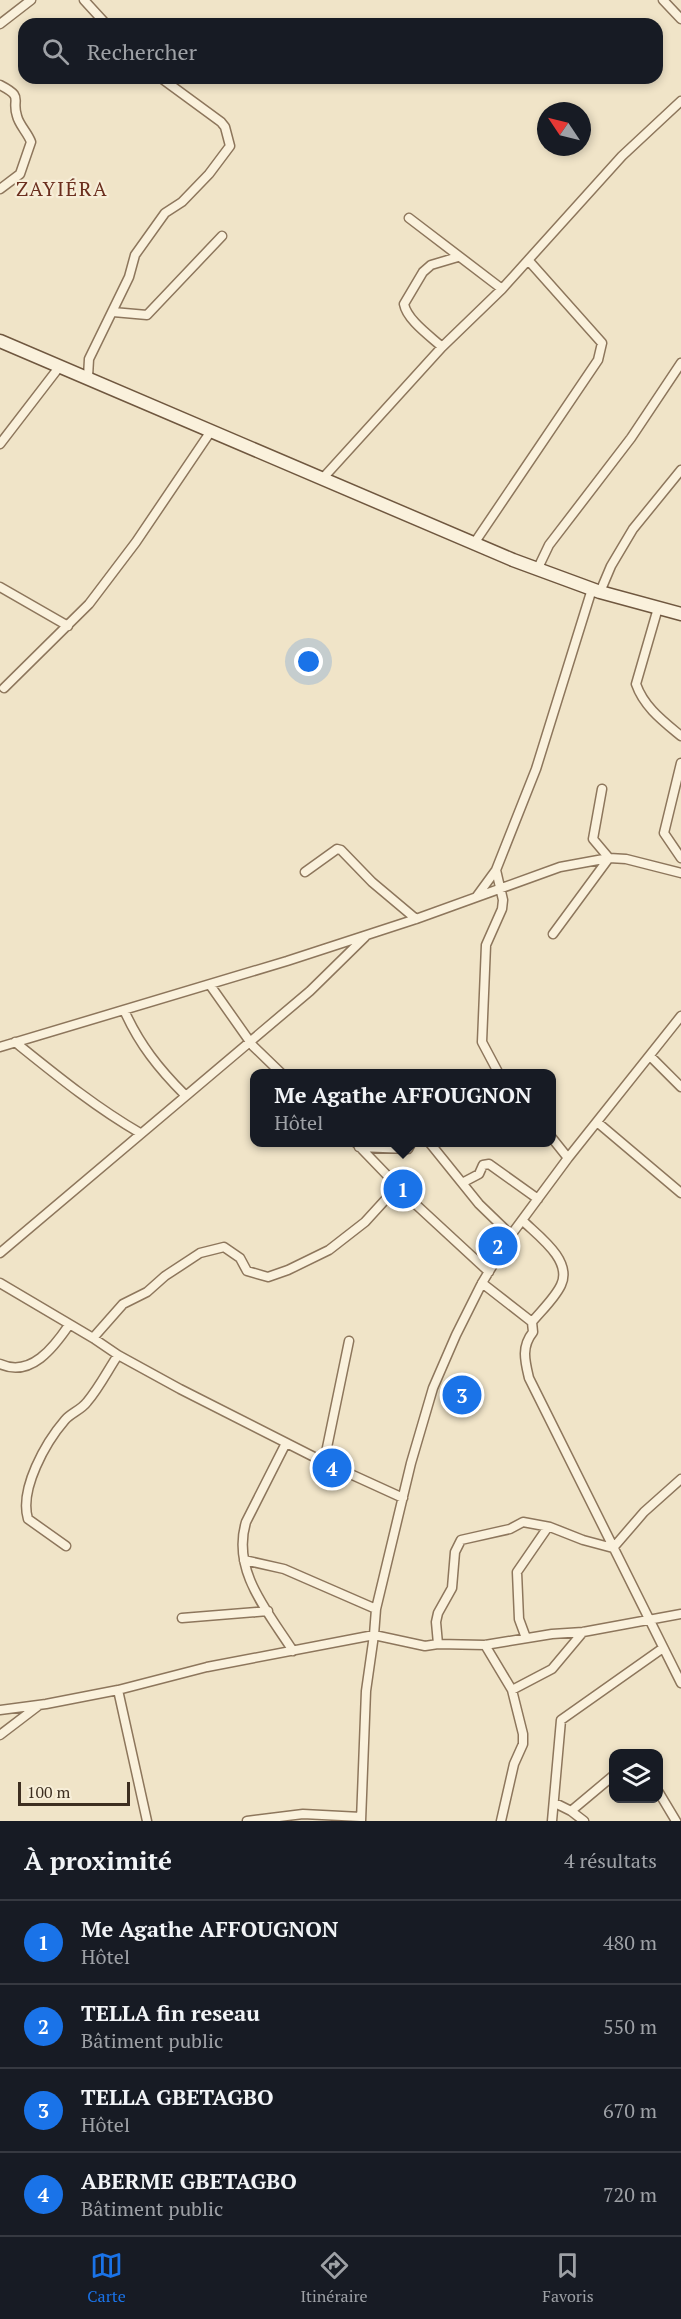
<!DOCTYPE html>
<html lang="fr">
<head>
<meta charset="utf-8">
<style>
	:root { --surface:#171b24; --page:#242831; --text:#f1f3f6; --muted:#9ea1a6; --line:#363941; --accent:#1a73e8 }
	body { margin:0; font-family:"PT Serif",serif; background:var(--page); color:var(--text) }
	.controls { position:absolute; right:18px; bottom:18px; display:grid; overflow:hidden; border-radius:12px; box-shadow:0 3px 9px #0003 }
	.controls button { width:54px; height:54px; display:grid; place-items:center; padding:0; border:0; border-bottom:2px solid var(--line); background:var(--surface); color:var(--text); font:30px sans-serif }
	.compass { position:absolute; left:537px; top:102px; width:54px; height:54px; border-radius:50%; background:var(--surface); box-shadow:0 3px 9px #0003; rotate:305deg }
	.scale { position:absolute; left:18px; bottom:15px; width:112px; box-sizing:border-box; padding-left:6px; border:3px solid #3d2e20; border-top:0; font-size:16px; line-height:21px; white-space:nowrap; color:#3d2e20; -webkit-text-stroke:4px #f7eed8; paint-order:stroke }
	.you { position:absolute; left:309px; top:662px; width:21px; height:21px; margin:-15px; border:4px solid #fff; border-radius:50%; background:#1a73e8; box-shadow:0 0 0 9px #1a73e833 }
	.badge { display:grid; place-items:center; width:39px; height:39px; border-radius:50%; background:var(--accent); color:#fff; font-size:20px; font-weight:700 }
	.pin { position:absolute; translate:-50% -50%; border:3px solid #fff; box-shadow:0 2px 6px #0006 }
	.popup { position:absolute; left:250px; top:1069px; width:306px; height:78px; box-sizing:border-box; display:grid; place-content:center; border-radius:12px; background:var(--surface); filter:drop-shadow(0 2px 4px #0005); font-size:20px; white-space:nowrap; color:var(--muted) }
	.popup b { font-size:22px; color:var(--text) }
	.popup::after { content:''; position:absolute; left:50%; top:100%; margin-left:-12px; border:12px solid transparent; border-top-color:var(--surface) }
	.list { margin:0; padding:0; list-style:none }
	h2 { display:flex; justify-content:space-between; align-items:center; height:78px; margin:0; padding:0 24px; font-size:26px }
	h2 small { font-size:20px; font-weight:400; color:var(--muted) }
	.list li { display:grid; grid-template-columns:39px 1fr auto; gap:18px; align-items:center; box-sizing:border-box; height:84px; padding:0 24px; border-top:2px solid var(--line) }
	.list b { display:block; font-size:22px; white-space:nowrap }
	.list p { margin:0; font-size:20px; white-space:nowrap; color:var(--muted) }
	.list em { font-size:20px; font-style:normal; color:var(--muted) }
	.icon { flex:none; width:33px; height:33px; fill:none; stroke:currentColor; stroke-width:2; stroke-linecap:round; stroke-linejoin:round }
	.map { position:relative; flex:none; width:681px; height:1821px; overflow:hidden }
	.search { position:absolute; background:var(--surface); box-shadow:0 3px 9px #0003; left:18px; right:18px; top:18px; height:66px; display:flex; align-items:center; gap:15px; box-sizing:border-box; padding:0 21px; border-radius:18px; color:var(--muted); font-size:22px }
	.sheet { height:414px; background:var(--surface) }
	nav { display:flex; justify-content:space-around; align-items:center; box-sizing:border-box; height:84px; border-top:2px solid var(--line); background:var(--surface); font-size:16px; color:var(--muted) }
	nav a { display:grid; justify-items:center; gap:3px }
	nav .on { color:var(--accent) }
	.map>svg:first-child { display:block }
</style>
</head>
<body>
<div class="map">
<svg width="681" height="1821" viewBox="0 0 681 1821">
	<rect width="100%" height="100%" fill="#f0e4c8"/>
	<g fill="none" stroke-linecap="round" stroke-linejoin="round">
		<defs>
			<path id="minor" d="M84,0L106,24
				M663,0L681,19
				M0,24L31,0
				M0,85C25,98 11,98 17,116C19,125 28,133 31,142L20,174L0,189
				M409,218L502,289
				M113,312L147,315L222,236
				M442,347C430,336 407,320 404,304L423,272L431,265L458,257
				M88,377L89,359L129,277L135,255L165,213L182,202L209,174L230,146L225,127L221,122L161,78
				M0,444L60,366
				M323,478L442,347L502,289L622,156L681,101
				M475,542L598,360L602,343L529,261
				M538,568L549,545L631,438L681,363
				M0,587L68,626
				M600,592L611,566L633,529L681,470
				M658,608L636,684C644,707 663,721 681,736
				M4,688L89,604L136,542L211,431
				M681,763L664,833L681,858
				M305,872L337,849L341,850L372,882L416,919
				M477,896L496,870
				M553,934L609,858L593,839L602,789
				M210,985L253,1046L282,1074
				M124,1010C139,1044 159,1069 185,1095
				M15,1042C56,1075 95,1107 140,1133
				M0,1047L287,961L416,919L560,867L609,858L626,859L681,873
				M650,1056L681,1087
				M499,1074L482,1042L486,945L502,909L503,900L496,870L536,769L592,589
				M597,1122L681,1193
				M552,1138L568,1158
				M355,1142L411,1200L489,1272
				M429,1142L479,1204L511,1235
				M359,1147L408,1149L412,1142
				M462,1183L479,1174L483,1165L489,1164L538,1199
				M522,1220C537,1235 573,1260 561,1285C555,1298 541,1311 532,1322
				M0,1253L310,991L365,937
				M0,1283L93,1338L118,1355L180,1389L324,1462L403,1498
				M482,1283L532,1322L533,1332C521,1347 525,1361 529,1378L681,1683
				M93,1338L123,1304L147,1292L165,1276L200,1253L224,1247L240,1258L247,1271L268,1277L288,1270L329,1250L365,1222L386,1199L411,1200
				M0,1364C31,1378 54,1347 69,1325
				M286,1443L246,1522C231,1571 269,1613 293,1651
				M324,1462L349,1341
				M66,1546L28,1519C19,1489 46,1442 65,1420C71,1413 81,1410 87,1402C99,1388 108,1370 118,1355
				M244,1560L284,1569L376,1609
				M182,1618L268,1611
				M526,1638L519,1619L517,1572L548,1527
				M438,1644L436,1622L438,1613L452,1588L455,1552L461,1540L510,1529L523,1522L550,1527L583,1540L613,1548L644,1512L681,1479
				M485,1645L512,1690L523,1734V1744L514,1764L501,1821
				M118,1690L147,1821
				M512,1690L552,1669L583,1632
				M0,1710L46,1704L118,1690L207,1667L374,1635L425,1646L438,1644L485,1645L552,1634L583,1632L681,1614
				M0,1735L38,1706
				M658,1791L676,1821
				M555,1803L571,1811L584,1821
				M571,1811L614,1775
				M247,1821L303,1814L361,1817
				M361,1821L366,1691L374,1635L376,1609L411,1463L433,1388L456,1335L482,1283L511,1235L568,1158L681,1016
				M552,1821L561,1720L663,1648"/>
			<path id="secondary" d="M0,341L513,560L600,592L681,614"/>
		</defs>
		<use href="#minor" stroke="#8d765c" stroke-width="11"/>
		<use href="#secondary" stroke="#6f573f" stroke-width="15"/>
		<use href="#minor" stroke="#faf1dc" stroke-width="8"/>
		<use href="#secondary" stroke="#faf1dc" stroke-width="12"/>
	</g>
	<g text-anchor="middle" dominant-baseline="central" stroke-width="4.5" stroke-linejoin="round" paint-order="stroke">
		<g font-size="20" letter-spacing="1.5" fill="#6b2e1e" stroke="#f7eed8">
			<text x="62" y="188">ZAYIÉRA</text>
		</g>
	</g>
</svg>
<div class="controls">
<button><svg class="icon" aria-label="layers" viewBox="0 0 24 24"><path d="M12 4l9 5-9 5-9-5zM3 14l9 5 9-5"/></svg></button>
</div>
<svg class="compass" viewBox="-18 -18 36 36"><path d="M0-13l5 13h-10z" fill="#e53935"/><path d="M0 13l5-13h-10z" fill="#9ea1a6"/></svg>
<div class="scale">100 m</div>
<div class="you"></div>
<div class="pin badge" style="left:403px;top:1189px">1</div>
<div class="popup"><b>Me Agathe AFFOUGNON</b>Hôtel</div>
<div class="pin badge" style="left:498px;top:1246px">2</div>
<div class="pin badge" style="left:462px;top:1395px">3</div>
<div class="pin badge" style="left:332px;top:1468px">4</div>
<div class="search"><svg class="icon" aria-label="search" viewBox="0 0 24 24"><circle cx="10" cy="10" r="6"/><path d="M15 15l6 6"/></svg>Rechercher</div>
</div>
<section class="sheet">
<h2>À proximité<small>4 résultats</small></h2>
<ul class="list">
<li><span class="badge">1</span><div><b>Me Agathe AFFOUGNON</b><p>Hôtel</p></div><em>480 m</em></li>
<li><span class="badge">2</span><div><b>TELLA fin reseau</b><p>Bâtiment public</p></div><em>550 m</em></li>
<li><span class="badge">3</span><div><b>TELLA GBETAGBO</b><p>Hôtel</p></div><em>670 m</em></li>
<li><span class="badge">4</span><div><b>ABERME GBETAGBO</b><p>Bâtiment public</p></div><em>720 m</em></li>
</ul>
</section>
<nav>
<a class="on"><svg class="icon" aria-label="map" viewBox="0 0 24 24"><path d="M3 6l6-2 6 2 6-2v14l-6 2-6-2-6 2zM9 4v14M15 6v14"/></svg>Carte</a>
<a><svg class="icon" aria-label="directions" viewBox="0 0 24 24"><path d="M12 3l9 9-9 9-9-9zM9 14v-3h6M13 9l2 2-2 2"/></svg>Itinéraire</a>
<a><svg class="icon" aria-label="saved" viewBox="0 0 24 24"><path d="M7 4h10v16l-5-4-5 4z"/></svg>Favoris</a>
</nav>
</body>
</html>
